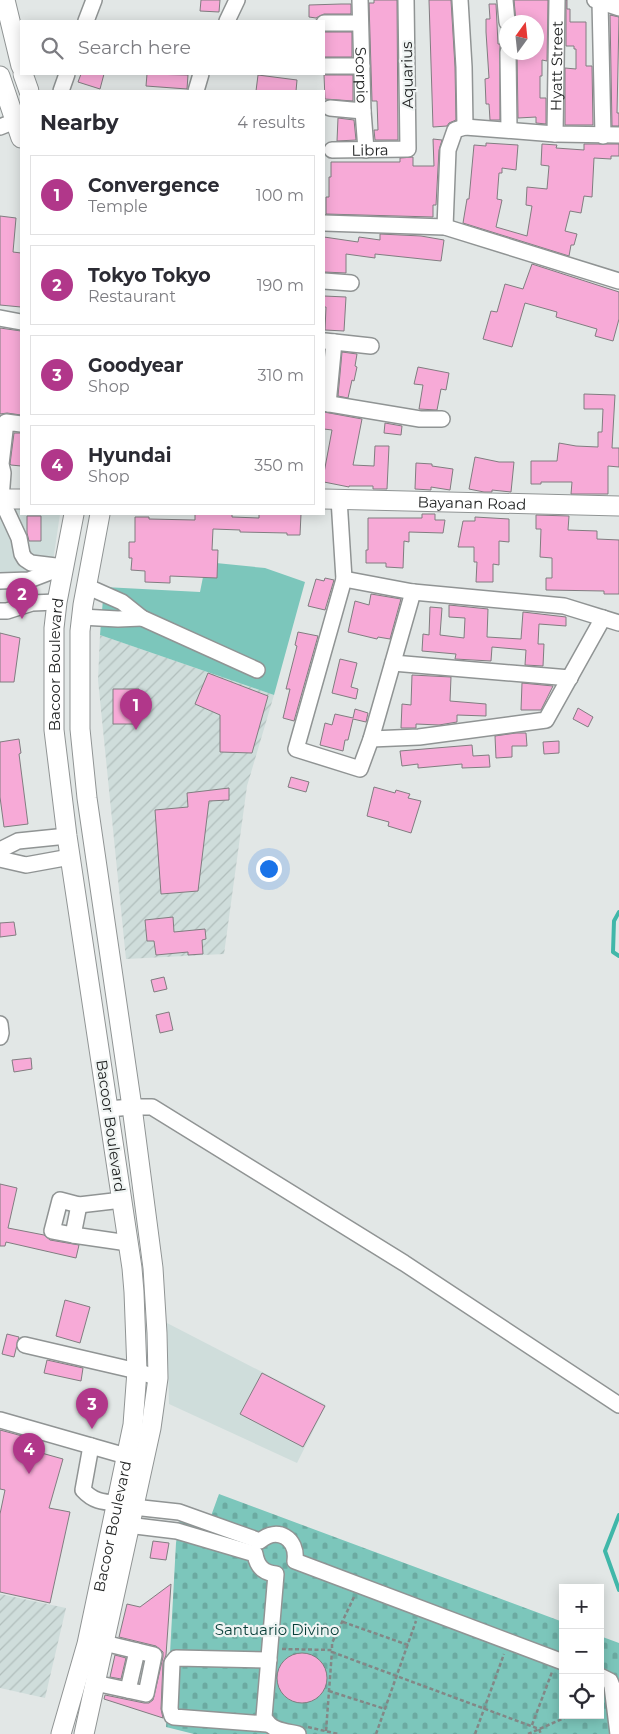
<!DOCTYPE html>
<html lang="en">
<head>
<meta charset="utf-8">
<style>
	:root { --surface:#fff; --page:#f2f2f3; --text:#2b2b33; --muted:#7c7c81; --line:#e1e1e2; --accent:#b1378a }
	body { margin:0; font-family:Montserrat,sans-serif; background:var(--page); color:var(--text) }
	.controls { position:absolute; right:15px; bottom:15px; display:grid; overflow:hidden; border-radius:0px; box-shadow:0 2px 12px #0003 }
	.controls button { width:45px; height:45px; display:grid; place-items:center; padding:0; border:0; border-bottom:1px solid var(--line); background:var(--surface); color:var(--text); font:25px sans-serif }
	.compass { position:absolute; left:499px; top:15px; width:45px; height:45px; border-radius:50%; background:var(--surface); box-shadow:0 2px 12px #0003; rotate:15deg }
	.you { position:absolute; left:268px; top:868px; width:18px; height:18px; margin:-12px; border:4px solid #fff; border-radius:50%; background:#1a73e8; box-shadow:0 0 0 8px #1a73e833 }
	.badge { display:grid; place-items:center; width:32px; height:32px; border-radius:50%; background:var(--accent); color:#fff; font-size:16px; font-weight:700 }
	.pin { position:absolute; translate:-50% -41px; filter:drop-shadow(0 1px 2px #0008) }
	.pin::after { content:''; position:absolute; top:26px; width:18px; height:15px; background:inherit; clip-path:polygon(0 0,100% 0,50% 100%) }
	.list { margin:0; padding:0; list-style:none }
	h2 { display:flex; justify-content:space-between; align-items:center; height:65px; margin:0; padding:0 20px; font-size:21px }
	h2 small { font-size:16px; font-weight:400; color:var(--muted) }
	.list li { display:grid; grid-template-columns:32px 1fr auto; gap:15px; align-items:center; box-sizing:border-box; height:80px; margin:0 10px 10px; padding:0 10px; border:1px solid var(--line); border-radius:0px }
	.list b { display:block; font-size:19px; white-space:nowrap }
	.list p { margin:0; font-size:16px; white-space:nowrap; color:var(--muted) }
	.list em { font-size:16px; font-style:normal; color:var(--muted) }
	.icon { flex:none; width:28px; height:28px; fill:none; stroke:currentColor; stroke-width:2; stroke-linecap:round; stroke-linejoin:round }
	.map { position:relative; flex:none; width:619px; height:1734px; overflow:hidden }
	.search { position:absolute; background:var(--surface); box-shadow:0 2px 12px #0003; left:20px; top:20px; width:305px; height:55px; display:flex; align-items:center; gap:12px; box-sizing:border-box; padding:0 18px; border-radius:0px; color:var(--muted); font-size:19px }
	.panel { position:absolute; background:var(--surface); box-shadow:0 2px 12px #0003; left:20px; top:90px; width:305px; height:425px; border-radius:0px }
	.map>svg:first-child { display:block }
</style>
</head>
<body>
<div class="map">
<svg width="619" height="1734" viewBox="0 0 619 1734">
	<defs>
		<pattern id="industrial-furrows" width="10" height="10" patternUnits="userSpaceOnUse" patternTransform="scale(1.25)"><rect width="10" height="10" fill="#cfdddb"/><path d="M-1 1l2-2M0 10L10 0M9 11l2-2" fill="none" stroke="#b1bebc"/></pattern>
		<pattern id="cemetery-stones" width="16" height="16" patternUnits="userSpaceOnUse" patternTransform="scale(1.25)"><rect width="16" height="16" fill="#7cc6bb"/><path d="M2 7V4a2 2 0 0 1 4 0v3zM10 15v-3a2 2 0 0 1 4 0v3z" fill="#6baaa1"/></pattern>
	</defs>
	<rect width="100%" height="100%" fill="#e2e7e6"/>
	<path fill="#cfdddb" d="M21,506V514H60L52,568L23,575H0V507Z
		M167,1323L326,1405L297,1463L169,1404Z"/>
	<path fill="url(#industrial-furrows)" d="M100,635L274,695L247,786L224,954L126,959L98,680Z
		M0,1594L66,1608L45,1698L0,1688Z"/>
	<path fill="#7cc6bb" d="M206,562L265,568L305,582L274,695L100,635L104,587L200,592Z"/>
	<path fill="url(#cemetery-stones)" d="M219,1494L563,1622V1715H600V1636L619,1643V1734H194L166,1727L176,1543L182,1508L211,1516Z"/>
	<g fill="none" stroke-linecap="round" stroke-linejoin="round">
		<path stroke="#40b7a9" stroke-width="4" d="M619,912L614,921L613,952L619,956
			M619,1515L605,1551L619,1590"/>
	</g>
	<path fill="#f7aad7" stroke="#817d80" d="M201,0H220L219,12L200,11Z
		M374,0H397L398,140H375L374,130H378L377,101H372L369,3H374Z
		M429,0H451L455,67L456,120L449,123L447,126L433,127Z
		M514,0H548L547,61L542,60V76H540V98H546V124L536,123V117L518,118L517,52H536V22H516Z
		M566,0H567V9H570V22H586V66H592L593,125H565V68L576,69V49H574V46H566Z
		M341,4H351V14H324L316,18L309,17V5Z
		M489,4H496L498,44H500V120H490L489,104H486L485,79L489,78L486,32V19H490Z
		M610,15L619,17L617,113H619V126H612Z
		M324,32H352V57H324Z
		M81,74H104L100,89L78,82Z
		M147,74L188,75L187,89L146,86Z
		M258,75L297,80L296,91H256Z
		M324,75H353V101L325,99Z
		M338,118L354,120L356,140L337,141Z
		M433,139L442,140L439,150L436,205H433V217L326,214V197H329V177H331V162H400V158L413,157V166H434Z
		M486,143L518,145L516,170L502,168V173H499L497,199L502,200L496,227L527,236L532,206L526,205L527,187L547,189L549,166L541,165L542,144L557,145L556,148L584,150V144H619V156H611V159L594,158L592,197L584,196L581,213L570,211L565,231L577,234L574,245H571L569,256L463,223L467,199H469L474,145L486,146Z
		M0,216L16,218L13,252L21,253V307L0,305Z
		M380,234L421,236L444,240L441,261L375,254V258L346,254V273L324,272V237L358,242L359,237L380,240Z
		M532,264L619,292V319L613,341L595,336L597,329L556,317L557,312L525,303L512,347L483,339L491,311L497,312L505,284L523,289Z
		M324,296L346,297L344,331L325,330L326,307H324Z
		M0,328L21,331V415L7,413L0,414Z
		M342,352L357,354L355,366L357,367L354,381L352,380L348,398L338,396Z
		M418,367L449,373L446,390L441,389L437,410L419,409L423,385L414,384Z
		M584,394L615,395L612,448H619V467L608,466V494H571L572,482H541V484H531V461H557L559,443L576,446L598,447V432H602L603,409H584Z
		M324,412L362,419L353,465L374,466L375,446H389L387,489H373V486H349V487L324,482V473L332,430L324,429Z
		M385,423L402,426L401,435L384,433Z
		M14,433H21V466L11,465L10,464Z
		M475,457L499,462H514L511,492L492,490V492H484L469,489Z
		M416,463L432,464V466L453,469L450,490L431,487V490L415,489Z
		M195,514H232V517L259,518V514H301L300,535H287V533L240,532V530L213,529L212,550H218L217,578L170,576V583L145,582V571L131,570L132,558H129V542H135V517H149V519L195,520Z
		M422,514H435V520H445L443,533L409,532V542L404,541L403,568L386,567V563H366V550H368V518H422Z
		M536,515L569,516L568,530L597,531V539L619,540V594H604V591L546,590V578H552V558L540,557L541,529H536Z
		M27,516H41V541H29L27,533Z
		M475,517L509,519V542L499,541V565L493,564V582H476L477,562H474V547H458L463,521H475Z
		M325,578L334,580L325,610L308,606L316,579L324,581Z
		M371,594L401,599L390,639L378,637L377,639L348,632L355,601L369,605Z
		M449,605L488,609L487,637L521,639L523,612L566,617V626L539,624L538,644H544L543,666L525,665L526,650L492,647L491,661L455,659L456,654L422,651L423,634L429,635L430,607L442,608L440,635L464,638L465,618L449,617Z
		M298,632L318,636L294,721L283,718L290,689H286L297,646L295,645Z
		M0,633L20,638L14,682H0Z
		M340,659L357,663L351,687L358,689L356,699L332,693Z
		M208,673L268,696L252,753L220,752V715L195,704Z
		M412,675L451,677L450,701L486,704V716L457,715V722L439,725L416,724V728H401L402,704L411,705Z
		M522,683L553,686L541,710H521Z
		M113,689H139V724H113Z
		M578,708L593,717L588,727L573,719Z
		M355,709L368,713L366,722L353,719L348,740H345L343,751L320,745L325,723L332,725L335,714L353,718Z
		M516,733H526L527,746H512V757L496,758L495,736Z
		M19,739L21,753L19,754L28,824L4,827L0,797V742Z
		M559,741V753L544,754L543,742Z
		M472,745L473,756L489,755L490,767L462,768V764L418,768V764L402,766L400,751Z
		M291,777L309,782L306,792L288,787Z
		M374,787L395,793L396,790L410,794L408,798L421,801L411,833L388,826L389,822L367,816Z
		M229,788V800L209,801L198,891L161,894L155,810L188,807L187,793Z
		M173,917L174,932L205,929L206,939L202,940L203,954L188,955V952L156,955L154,941H147L145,920Z
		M14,922L16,935L0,937V923Z
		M164,977L167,989L154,992L151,980Z
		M169,1012L173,1030L160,1033L156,1015Z
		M31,1058L32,1069L14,1072L12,1060Z
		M0,1184L17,1188L8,1228L44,1235L50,1240L79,1245L76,1258L6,1242L5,1246H0Z
		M65,1300L90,1307L80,1343L56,1336Z
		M7,1334L19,1337L14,1357L2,1354Z
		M47,1360L83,1368L81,1381L44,1373Z
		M262,1373L325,1406L303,1447L240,1414Z
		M0,1430L41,1441L38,1452L63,1459L49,1508L70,1512L50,1603L0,1592V1514L5,1490L0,1489Z
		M153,1541L169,1543L166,1560L150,1558Z
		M171,1584L166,1655L163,1663L161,1709L163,1718L104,1699L105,1695L144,1703H149L153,1700L163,1657V1652L156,1646L119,1637L127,1604L140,1607Z
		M277 1678a25 25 0 1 1 50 0a25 25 0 1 1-50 0Z
		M115,1655L126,1658L121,1679L110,1677Z"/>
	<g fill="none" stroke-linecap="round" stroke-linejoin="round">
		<defs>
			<g id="minor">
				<path id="s1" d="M360,0L363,111L366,150"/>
				<path d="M460,0L464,67L465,127"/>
				<path d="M505,0L507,22"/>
				<path d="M595,0L619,8"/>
				<path d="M600,1L603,136"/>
				<path d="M86,21L94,0"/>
				<path d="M227,21L237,0"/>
				<path d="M324,23H360"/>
				<path d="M508,52L509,130"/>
				<path d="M324,66H362"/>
				<path d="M61,91L67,74"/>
				<path d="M196,91L201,74"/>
				<path d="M330,108L363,111"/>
				<path d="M0,127L15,121"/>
				<path id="s2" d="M555,134L557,0"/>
				<path id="s3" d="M332,150L408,149L406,0"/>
				<path d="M324,223L445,227L619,281"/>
				<path d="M445,227L448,150L455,130L465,127L555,134L619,135"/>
				<path d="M324,281L351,283"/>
				<path d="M0,318L21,322"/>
				<path d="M325,341L371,346"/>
				<path d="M324,403L420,419H442"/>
				<path d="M328,404L334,342"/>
				<path d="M21,424L6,422L1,464L3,473L1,499L19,538L22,554L25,559L31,563L64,567"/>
				<path d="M339,499L344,579L296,749L360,769L371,739L413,592"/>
				<path d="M344,579L413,592L564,606L619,623"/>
				<path d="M0,581L29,580L63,567"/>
				<path d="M86,586L122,602L142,618L257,670"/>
				<path d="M0,611H7L32,603L57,602"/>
				<path d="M81,617L118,619L142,618"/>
				<path d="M393,663L570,678"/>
				<path d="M371,739L419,737L546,720L603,618"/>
				<path d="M0,850L18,841L67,836"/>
				<path d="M0,859L26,865L70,857"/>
				<path d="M0,1024L1,1033L0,1037"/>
				<path d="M108,1109L132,1107H152L404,1263L619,1405"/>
				<path d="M79,1205L73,1235L128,1243"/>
				<path d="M73,1235L52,1231L60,1200L79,1205L122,1200"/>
				<path d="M25,1345L137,1371L158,1378"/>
				<path d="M0,1420L126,1456"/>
				<path d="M91,1446L83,1490C93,1501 102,1502 116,1503"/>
				<path d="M124,1506L179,1512L260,1541C277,1526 298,1538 295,1561L563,1662"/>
				<path d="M119,1524L177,1531L255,1554C257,1566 263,1573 276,1574L264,1717C271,1731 284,1731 298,1734"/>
				<path d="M600,1676L610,1681L612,1686L618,1734"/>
				<path d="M95,1683L146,1694L154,1655L104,1643"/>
				<path d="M128,1690L137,1651"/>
				<path d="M267,1724L174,1717L172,1716L170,1709L172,1663L176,1658L269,1660"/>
			</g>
			<g id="major">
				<path d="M5,0L21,66"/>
				<path d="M23,74L29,91"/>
				<path d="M0,76L21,138"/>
				<path d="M0,499H21"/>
				<path id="s4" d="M324,499L619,506"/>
				<path id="s5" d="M61,1734L87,1644L133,1425L137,1371L134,1292L132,1268L67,836L54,730V628L57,602L74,514"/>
				<path d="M84,1734L151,1428L158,1378L157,1333L153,1268L132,1107L87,798L80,729V631L83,605L100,514"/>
			</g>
		</defs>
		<use href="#minor" stroke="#909494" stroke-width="18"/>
		<use href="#major" stroke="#909494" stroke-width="21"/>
		<path stroke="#838786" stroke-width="2.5" stroke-dasharray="4 2.5" stroke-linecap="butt" d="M343,1622L408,1645
			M282,1649L332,1650V1643L354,1597
			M332,1652L539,1729
			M329,1691L385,1709
			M532,1725L552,1672
			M308,1727L338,1734
			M539,1729L541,1734
			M326,1731L332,1651
			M376,1734L416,1621
			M475,1734L504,1654
			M528,1734L571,1715"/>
		<use href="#minor" stroke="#fff" stroke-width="15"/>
		<use href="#major" stroke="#fff" stroke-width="19"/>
	</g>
	<g text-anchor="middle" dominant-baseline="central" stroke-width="4.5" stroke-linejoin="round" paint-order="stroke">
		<g font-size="15" fill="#222424" stroke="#eff4f3">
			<text stroke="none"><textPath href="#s2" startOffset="68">Hyatt Street</textPath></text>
			<text stroke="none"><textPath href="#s1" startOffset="75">Scorpio</textPath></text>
			<text transform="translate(407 75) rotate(-91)">Aquarius</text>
			<text stroke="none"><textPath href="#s3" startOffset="38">Libra</textPath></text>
			<text stroke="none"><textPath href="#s4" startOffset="148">Bayanan Road</textPath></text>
			<text stroke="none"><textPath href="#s5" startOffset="1084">Bacoor Boulevard</textPath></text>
			<text transform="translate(111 1126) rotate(82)">Bacoor Boulevard</text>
			<text stroke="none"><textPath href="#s5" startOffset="214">Bacoor Boulevard</textPath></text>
		</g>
		<g font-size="15" fill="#083f39" stroke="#eff4f3">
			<text x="277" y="1629">Santuario Divino</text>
		</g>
	</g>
</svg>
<div class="controls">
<button>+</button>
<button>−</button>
<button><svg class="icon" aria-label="locate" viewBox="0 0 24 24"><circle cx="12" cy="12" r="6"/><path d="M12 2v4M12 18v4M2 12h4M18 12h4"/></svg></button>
</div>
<svg class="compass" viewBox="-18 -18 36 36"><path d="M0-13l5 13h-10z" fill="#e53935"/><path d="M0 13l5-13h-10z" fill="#7c7c81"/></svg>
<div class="you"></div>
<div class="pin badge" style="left:136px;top:730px">1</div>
<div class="pin badge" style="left:22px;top:619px">2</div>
<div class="pin badge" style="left:92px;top:1429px">3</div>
<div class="pin badge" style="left:29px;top:1474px">4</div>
<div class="search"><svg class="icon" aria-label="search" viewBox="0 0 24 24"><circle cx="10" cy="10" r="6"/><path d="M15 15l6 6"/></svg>Search here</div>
<section class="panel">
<h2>Nearby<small>4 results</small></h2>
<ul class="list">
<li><span class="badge">1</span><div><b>Convergence</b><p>Temple</p></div><em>100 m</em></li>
<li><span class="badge">2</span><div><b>Tokyo Tokyo</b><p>Restaurant</p></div><em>190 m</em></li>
<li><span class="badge">3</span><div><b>Goodyear</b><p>Shop</p></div><em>310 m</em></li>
<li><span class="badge">4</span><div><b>Hyundai</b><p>Shop</p></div><em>350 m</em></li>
</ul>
</section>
</div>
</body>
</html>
